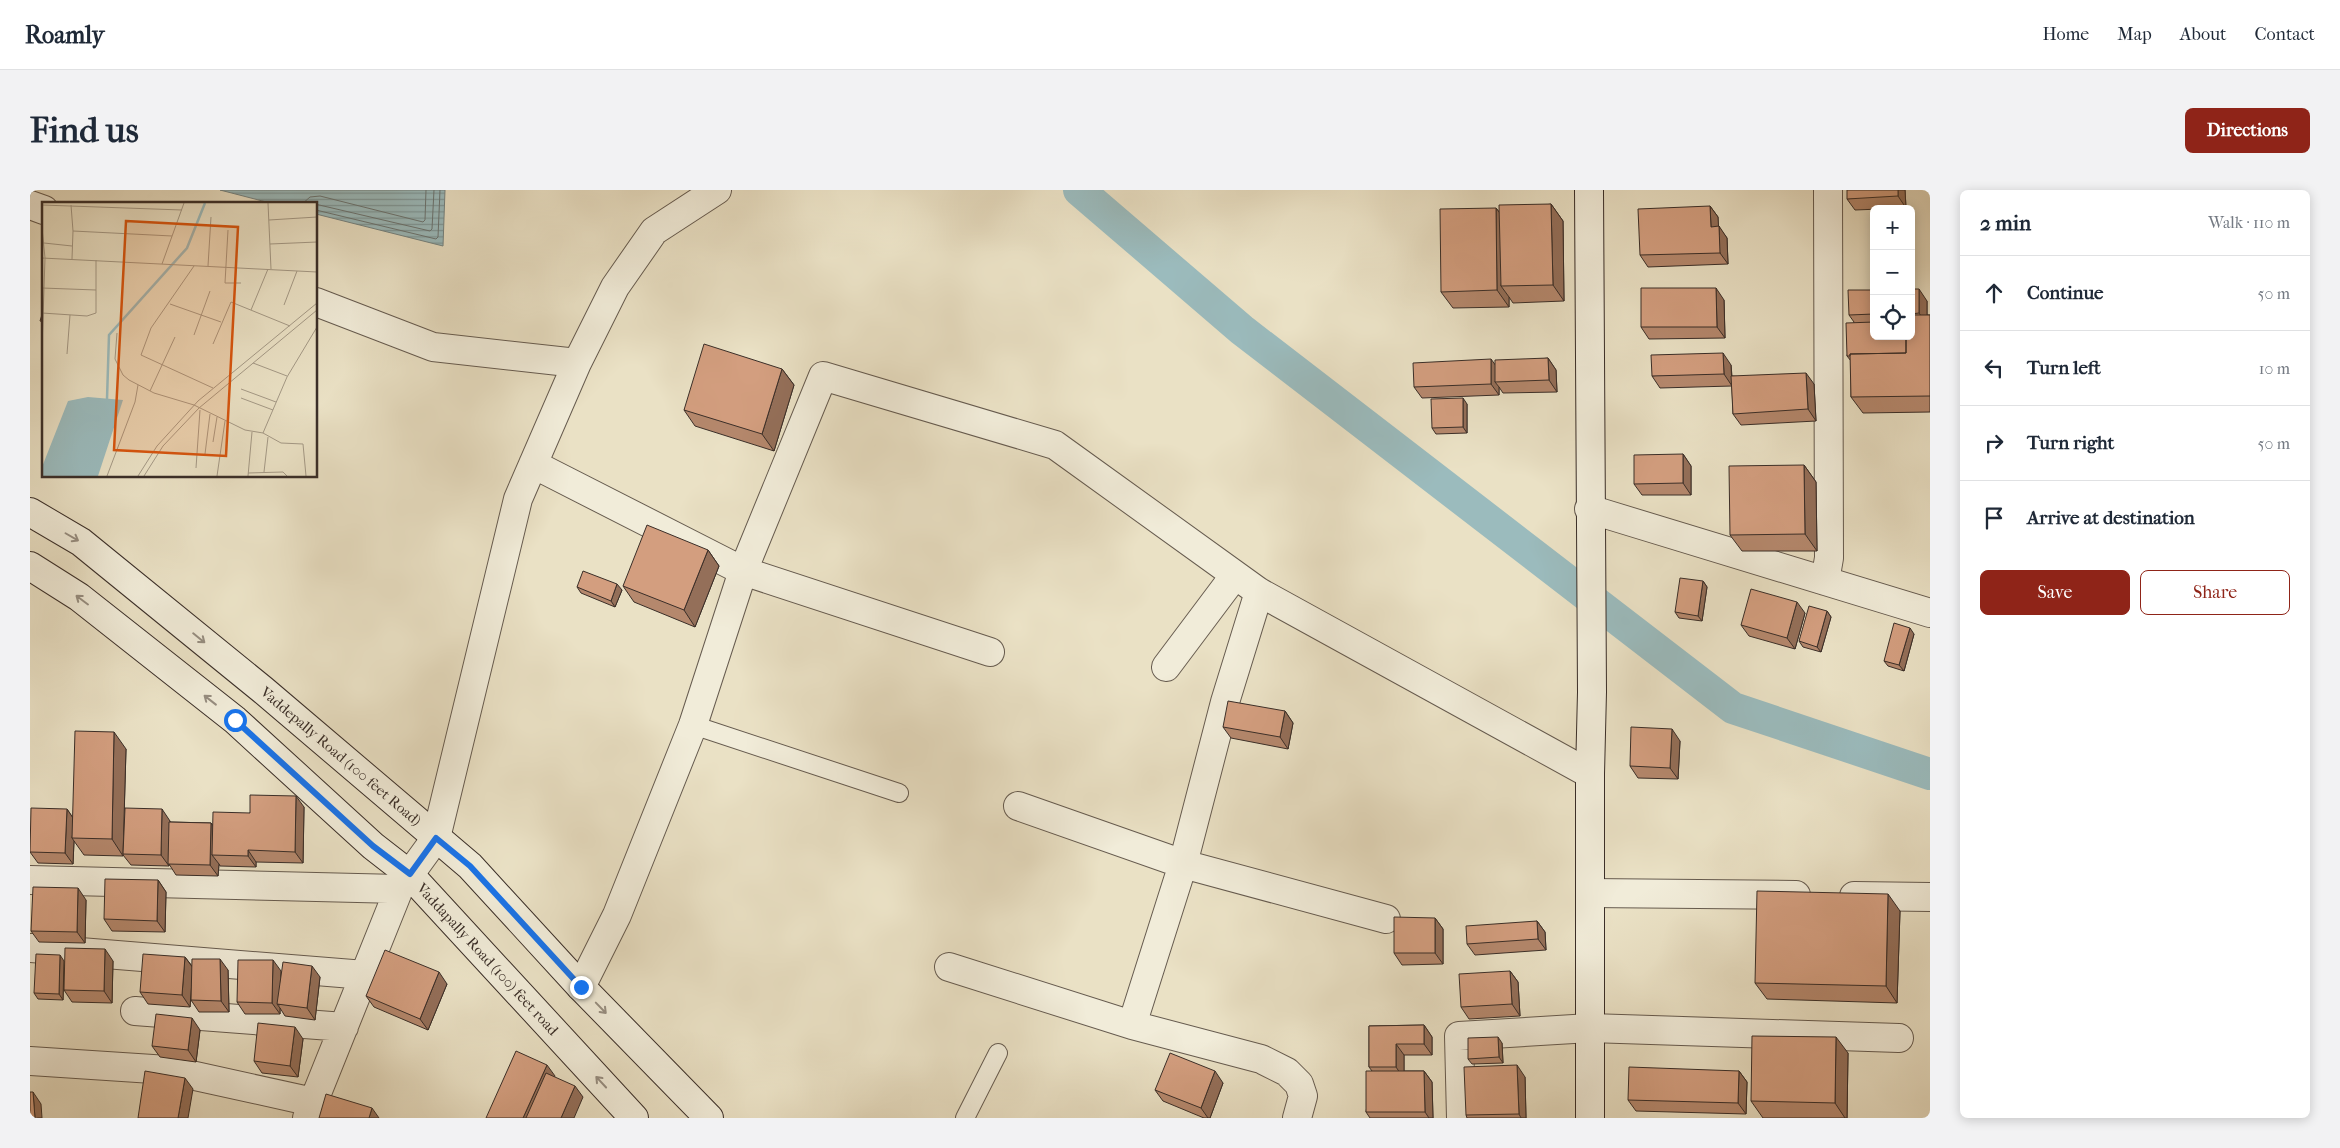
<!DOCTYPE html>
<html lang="en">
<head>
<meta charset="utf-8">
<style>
	:root { --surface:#fff; --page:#f2f2f3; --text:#1f2937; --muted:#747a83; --line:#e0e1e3; --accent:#8f2418 }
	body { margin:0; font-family:"IM FELL French Canon",serif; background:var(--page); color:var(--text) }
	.controls { position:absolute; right:15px; top:15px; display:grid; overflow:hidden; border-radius:8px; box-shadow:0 2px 12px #0003 }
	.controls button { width:45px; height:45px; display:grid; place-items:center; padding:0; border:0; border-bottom:1px solid var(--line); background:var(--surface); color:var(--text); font:25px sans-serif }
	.stop { position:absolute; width:15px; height:15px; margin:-11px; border:4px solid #1a73e8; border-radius:50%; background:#fff }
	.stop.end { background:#1a73e8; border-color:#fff; box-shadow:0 1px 5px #0008 }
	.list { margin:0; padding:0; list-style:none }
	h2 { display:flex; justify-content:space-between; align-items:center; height:65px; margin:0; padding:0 20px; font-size:21px }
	h2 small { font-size:16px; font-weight:400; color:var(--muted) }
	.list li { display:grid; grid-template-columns:32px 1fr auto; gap:15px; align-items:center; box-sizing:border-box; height:75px; padding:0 20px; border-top:1px solid var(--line) }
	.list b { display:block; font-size:19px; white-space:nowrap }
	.list em { font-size:16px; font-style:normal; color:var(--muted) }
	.actions { display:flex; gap:10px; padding:15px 20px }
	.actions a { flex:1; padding:11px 0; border:1px solid var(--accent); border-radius:8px; text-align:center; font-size:18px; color:var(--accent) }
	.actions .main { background:var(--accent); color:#fff }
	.icon { flex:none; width:28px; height:28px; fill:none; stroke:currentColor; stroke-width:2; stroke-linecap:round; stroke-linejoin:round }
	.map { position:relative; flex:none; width:1900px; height:928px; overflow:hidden; border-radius:8px }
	header { display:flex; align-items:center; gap:30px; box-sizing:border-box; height:70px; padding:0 25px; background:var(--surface); border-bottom:1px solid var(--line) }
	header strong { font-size:24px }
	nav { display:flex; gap:28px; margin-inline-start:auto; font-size:18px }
	.intro { display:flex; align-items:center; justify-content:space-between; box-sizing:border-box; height:120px; padding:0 30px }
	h1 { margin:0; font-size:35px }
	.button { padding:12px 22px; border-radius:8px; background:var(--accent); color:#fff; font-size:18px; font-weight:700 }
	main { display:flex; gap:30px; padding:0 30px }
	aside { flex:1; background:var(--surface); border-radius:8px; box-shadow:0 2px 12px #0003 }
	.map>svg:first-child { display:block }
</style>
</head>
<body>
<header>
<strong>Roamly</strong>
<nav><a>Home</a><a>Map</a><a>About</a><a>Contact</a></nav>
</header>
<div class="intro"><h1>Find us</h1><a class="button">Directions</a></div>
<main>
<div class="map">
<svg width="1900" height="928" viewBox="0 0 1900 928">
	<defs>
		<pattern id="water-rules" width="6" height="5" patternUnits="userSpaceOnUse" patternTransform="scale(1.25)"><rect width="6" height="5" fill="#9bbbbd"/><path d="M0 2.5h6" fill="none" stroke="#7f989a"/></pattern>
	</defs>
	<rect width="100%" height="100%" fill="#eae1c5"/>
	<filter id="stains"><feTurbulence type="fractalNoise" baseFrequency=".004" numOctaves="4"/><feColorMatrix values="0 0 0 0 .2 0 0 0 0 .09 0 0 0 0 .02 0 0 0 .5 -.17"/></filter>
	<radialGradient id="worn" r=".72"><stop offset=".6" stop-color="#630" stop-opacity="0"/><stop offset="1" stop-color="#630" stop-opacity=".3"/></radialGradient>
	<path fill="url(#water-rules)" stroke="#748381" d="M190,0H415L413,56L286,24V14H244Z"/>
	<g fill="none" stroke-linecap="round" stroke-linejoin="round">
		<path stroke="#6a7472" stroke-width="1" d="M272,14L280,7L290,6L393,32L395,30L396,0
			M285,14L400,41L402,39L404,0
			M286,20L406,49L408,47L410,0"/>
		<path stroke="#9bbbbd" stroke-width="32" d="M1049,0L1212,140L1703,518L1900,584"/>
		<defs>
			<path id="lane" d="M663,535L869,603
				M935,928L968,863"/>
			<path id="street" d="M0,15L14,20
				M286,112L403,157L547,173
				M503,274L713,381L960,462
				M1559,319L1900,423
				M1795,391L1799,368L1798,0
				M1136,477L1205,385
				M988,616L1153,674L1356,729
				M0,690L369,699
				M1560,703L1766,705
				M1824,706L1900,707
				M1,758L335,785
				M919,777L1102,835L1231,869L1257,882L1269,894L1273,906L1267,928
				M551,797L587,725L663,535L713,381L793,186L1025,255L1229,402L1560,584
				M105,821L314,837
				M1102,835L1153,674L1195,512L1229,402
				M0,871L138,880L283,912
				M277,928L369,699L406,648L488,309L547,173L585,97L624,41L687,0
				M1431,928L1429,846L1560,838L1869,848"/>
			<g id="secondary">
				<path d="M1559,0L1562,502L1560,584V928"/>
				<path id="s1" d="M0,322L51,352L233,500L440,676L551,797L679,928"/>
				<path id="s2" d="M0,376L49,407L205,530L343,656L379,684L604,928"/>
			</g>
		</defs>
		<use href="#lane" stroke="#665b4f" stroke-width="20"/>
		<use href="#street" stroke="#665b4f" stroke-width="30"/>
		<use href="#secondary" stroke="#3a2e28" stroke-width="30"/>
		<use href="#lane" stroke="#f1ecd9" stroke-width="18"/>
		<use href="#street" stroke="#f1ecd9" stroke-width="28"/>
		<use href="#secondary" stroke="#f1ecd9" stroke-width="28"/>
	</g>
	<path fill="#b5886d" stroke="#3a2e28" d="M1875,0L1876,18L1825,20L1817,9Z
		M1521,14L1533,31L1534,111L1483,113L1479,107V117L1423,118L1411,102L1466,18L1470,23Z
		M1680,16L1688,27V36L1697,48L1698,74L1618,77L1610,65Z
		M1881,99L1897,111V125H1900V222L1833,223L1821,207V171L1817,166L1824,132L1819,125L1844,100V146H1881Z
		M1694,110L1695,148L1619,149L1611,137Z
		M1518,168L1526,180L1527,202L1473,203L1469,197V205L1392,208L1384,197L1465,175Z
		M1701,175L1702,186L1784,194L1786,231L1711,235L1703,224L1702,196L1630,198L1622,186Z
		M752,179L764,195L744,261L665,236L654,220Z
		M1437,214V243L1406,244L1402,238Z
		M1653,264L1661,276V305H1612L1604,294Z
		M1774,275L1786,292L1787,361H1712L1700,345Z
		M678,360L689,376L665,437L604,412L593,396Z
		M1673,391L1677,397L1672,431L1649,428L1645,422Z
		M547,397L592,400L585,417L551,403Z
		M1797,421L1801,427L1791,462L1773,457L1769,451Z
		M1775,423L1765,459L1719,446L1711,435Z
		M1884,444L1874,481L1858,476L1854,471Z
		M1255,521L1263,533L1258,559L1201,548L1193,537Z
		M1650,551L1648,589L1608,588L1600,576Z
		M96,559L94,627L140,631V632L181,633L183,635L220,623L274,617L273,673L226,672V677L190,676L189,674L188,686L146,685L139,674V676L101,675L93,665V666L54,665L44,651L43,674L8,673L0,662L37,619L43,628Z
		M128,690L136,702L135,742L82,741L74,729Z
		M56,710L55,753L9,752L1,741Z
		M1870,721L1867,813L1737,809L1725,793Z
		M1405,728L1413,739V774L1372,775L1364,763Z
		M1507,731L1515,742L1516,760L1445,765L1437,754Z
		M155,767L162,776L198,780L199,822H169L161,810V803L160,817L118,814L110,802Z
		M34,771L33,810L8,809L4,803Z
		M83,771L82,813L42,812L34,800Z
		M251,781L250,791L290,787L285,830L255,826L250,818V824H215L207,812Z
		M1480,781L1488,792L1490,826L1439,829L1431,817Z
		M417,794L398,840L344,817L336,806Z
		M1394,835L1402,847V865H1374V881H1394L1402,892L1403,928H1340L1336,922L1342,881L1339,877V836Z
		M170,840L166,872L130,867L122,856Z
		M273,849L268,887L232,883L224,871Z
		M1472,853L1473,873L1442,874L1438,869Z
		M1818,863L1817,928H1733L1721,911Z
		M1709,881L1717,892L1716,924L1606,921L1598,910Z
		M1495,887L1496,928H1437L1436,925Z
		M1193,893L1180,928H1174L1133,911L1125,900Z"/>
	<path fill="#946f59" stroke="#3a2e28" d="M1868,0H1875L1876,18L1868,6Z
		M1521,14L1533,31L1534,111L1523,95Z
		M1680,16L1688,27L1689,45V36L1697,48L1698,74L1690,63L1681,37Z
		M1466,18L1478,34L1471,96L1479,107V117L1467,100Z
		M1686,98L1694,110L1695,148L1687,137Z
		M1889,99L1897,111V135L1889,123Z
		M1693,163L1701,175L1702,196L1694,184Z
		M1518,168L1526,180L1527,202L1519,190Z
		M1461,169L1469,180L1465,192L1469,197V205L1461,194Z
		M752,179L764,195L744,261L732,244Z
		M1776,183L1784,194L1786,231L1778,219Z
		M1433,208L1437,214V243L1433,237Z
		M1653,264L1661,276V305L1653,293Z
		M1774,275L1786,292L1787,361L1775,344Z
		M678,360L689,376L665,437L654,420Z
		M1673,391L1677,397L1672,431L1668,426Z
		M587,394L592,400L585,417L581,411Z
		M1767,412L1775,423L1765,459L1757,448Z
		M1797,421L1801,427L1791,462L1787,457Z
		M1880,438L1884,444L1874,481L1869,475Z
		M1255,521L1263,533L1258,559L1250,547Z
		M1642,539L1650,551L1648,589L1640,578Z
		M84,542L96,559L93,666L82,649Z
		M266,606L274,617L273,673L265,662Z
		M37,619L45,631L42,648L44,651L43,674L35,663Z
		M132,619L140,631L139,676L131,665Z
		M181,633L189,645L182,665L189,674L188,686L180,675Z
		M218,660L226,672V677L218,666Z
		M128,690L136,702L135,742L127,731Z
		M48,698L56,710L55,753L47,742Z
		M1858,704L1870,721L1867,813L1856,796Z
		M1405,728L1413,739V774L1405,763Z
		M1507,731L1515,742L1516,760L1508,749Z
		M75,759L83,771L82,813L74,801Z
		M30,765L34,771L33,810L29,804Z
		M155,767L163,778L160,817L152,805Z
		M190,769L198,780L199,822L191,811Z
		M243,770L251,781L250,815L247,814L250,818V824L242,813Z
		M282,776L290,787L285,830L277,818Z
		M1480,781L1488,792L1490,826L1482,814Z
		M409,782L417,794L398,840L390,829Z
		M162,828L170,840L166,872L158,860Z
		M1394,835L1402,847V865L1394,854Z
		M265,837L273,849L268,887L260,876Z
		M1468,847L1472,853L1473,873L1469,867Z
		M1806,847L1818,863L1817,928H1815L1805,913Z
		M1366,854L1374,865V889L1366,877Z
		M517,875L525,886L507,928H493Z
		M1487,875L1495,887L1496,928H1491L1489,924Z
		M1185,881L1193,893L1180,928H1178L1171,918Z
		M1394,881L1402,892L1403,928H1399L1395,922Z
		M1709,881L1717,892L1716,924L1708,913Z
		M155,888L163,899L158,928H148Z
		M545,896L553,907L544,928H531Z
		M3,902L11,914L12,928H5Z
		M342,918L349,928H339Z"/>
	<path fill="#d39e7f" stroke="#3a2e28" d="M1817,0H1868V6L1817,9Z
		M1521,14L1523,95L1471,96L1469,15Z
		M1680,16L1681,37L1689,36L1690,63L1610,65L1608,19Z
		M1466,18L1467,100L1411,102L1410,19Z
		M1611,98H1686L1687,137H1611Z
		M1881,99H1889V123L1881,124Z
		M1818,100H1844V124L1819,125Z
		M14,118V132L10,131Z
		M1881,125H1900V206L1821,207L1820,164L1876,163V146H1881Z
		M1844,132V146H1876V163L1820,164V166H1817L1816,133Z
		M674,154L752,179L732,244L654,220Z
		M1693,163L1694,184L1622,186L1621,165Z
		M1518,168L1519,190L1465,192V170Z
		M1461,169V194L1384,197L1383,173Z
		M1776,183L1778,219L1703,224L1701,186Z
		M1433,208V237L1402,238L1401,209Z
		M1653,264V293L1604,294V265Z
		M1774,275L1775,344L1700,345L1699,276Z
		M617,335L678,360L654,420L593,396Z
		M553,381L587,394L581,411L547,397Z
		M1650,388L1673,391L1668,426L1645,422Z
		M1721,399L1767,412L1757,448L1711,435Z
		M1779,416L1797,421L1787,457L1769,451Z
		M1864,433L1880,438L1869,475L1854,471Z
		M1198,511L1255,521L1250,547L1193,537Z
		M1601,537L1642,539L1640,578L1600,576Z
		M45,541L84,542L82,649L42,648Z
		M220,605L266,606L265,662L218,660V666L182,665L183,622L220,623Z
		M1,618L37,619L35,663L0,662Z
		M95,618L132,619L131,665L93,664Z
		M139,632L181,633L180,675L138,674Z
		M75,689L128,690L127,731L74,729Z
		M3,697L48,698L47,742L1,741Z
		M1727,701L1858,704L1856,796L1725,793Z
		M1364,727L1405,728V763H1364Z
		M1507,731L1508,749L1437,754L1436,736Z
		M35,758L75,759L74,801L34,800Z
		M355,760L409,782L390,829L336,806Z
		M6,764L30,765L29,804L4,803Z
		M113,764L155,767L152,805L110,802Z
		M162,769H190L191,811L161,810Z
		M208,770H243L242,813L207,812Z
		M253,772L282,776L277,818L247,814Z
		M1480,781L1482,814L1431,817L1429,784Z
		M126,824L162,828L158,860L122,856Z
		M228,833L265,837L260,876L224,871Z
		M1394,835V854H1366V877H1339V836Z
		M1722,846L1806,847L1805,913L1721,911Z
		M1468,847L1469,867L1438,869V848Z
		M486,861L517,875L493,928H456Z
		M1140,863L1185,881L1171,918L1125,900Z
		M1487,875L1489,924L1436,925L1434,877Z
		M1599,877L1709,881L1708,913L1598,910Z
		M115,881L155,888L148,928H108Z
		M1336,881H1394L1395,922H1336Z
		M516,883L545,896L531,928H496Z
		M0,902H3L5,928H0Z
		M296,904L342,918L339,928H289Z"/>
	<defs><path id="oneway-shaft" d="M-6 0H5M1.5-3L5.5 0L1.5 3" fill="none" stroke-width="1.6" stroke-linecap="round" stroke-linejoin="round" transform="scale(1.25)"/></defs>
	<g stroke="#968d80">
		<use href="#oneway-shaft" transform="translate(42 347) rotate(30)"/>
		<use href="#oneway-shaft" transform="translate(52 410) rotate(-143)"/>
		<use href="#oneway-shaft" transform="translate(169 448) rotate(39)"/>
		<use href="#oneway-shaft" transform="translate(180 510) rotate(-142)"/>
		<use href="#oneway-shaft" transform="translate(571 818) rotate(46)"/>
		<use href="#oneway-shaft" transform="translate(571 892) rotate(-133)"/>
	</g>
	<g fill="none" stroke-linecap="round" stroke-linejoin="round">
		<path stroke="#1a73e8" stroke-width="6" d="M205,530L343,656L380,684L406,648L440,676L551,797"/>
	</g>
	<g text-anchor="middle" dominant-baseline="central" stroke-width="4" stroke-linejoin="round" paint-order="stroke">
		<g font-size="15" fill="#3a2e28" stroke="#f1ecd9">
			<text stroke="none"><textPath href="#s1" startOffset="396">Vaddepally Road (100 feet Road)</textPath></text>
			<text stroke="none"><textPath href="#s2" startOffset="605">Vaddapally Road (100) feet road</textPath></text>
		</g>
	</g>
	<g transform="translate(12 12)">
		<rect width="275" height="275" fill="#eae1c5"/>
		<path d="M46,195L81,198L56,274H0V265L26,199Z" fill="#9bbbbd"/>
		<path fill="none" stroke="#9bbbbd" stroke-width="2.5" d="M65,197L67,133L145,46L163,1"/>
		<path fill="none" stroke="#a49986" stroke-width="1" d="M226,1L229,67M0,3L140,8M29,3L31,29M227,18L275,15M0,26L3,56L0,146M186,28L183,81H199M2,41L30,44M228,42L275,40M0,56L275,70M30,57L31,29L130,34M120,62L142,1M152,64L109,126L99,153L171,186M166,64L169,15M0,86L54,88M128,102L179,120M242,103L255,69M209,108L226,67M0,111L45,114L54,111V58M75,131L73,157L81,173L87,178L112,191L152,203L203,228L221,231L239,241L261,242L264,274M152,133L168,89M171,142L189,100L248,124M25,152L28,113M211,161L245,174M199,187L234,200M108,189L133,135M199,196L231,208M221,231L245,175L275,125M171,240L175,215M163,252L168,212M154,266L158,208M222,270L226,235M206,271L241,270L245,274M65,274L93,200L96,183M96,274L115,244L156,199L275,101M102,274L121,244L157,206L275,108M175,274L183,219M206,274L210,230"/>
		<path fill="#d7550f" fill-opacity="0.15" stroke="#d7550f" stroke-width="2.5" d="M84,19L196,25L184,254L72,248Z"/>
		<rect width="275" height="275" fill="none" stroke="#3a2e28" stroke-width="2.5"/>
	</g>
	<rect width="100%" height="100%" filter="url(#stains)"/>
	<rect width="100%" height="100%" fill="url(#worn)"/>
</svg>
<div class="controls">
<button>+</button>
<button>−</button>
<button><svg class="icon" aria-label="locate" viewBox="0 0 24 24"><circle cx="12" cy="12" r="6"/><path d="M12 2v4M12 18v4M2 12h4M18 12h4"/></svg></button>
</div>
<div class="stop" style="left:205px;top:530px"></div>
<div class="stop end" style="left:551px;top:797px"></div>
</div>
<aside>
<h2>2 min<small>Walk · 110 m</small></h2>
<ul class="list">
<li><svg class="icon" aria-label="ahead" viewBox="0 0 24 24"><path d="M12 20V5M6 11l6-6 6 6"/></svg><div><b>Continue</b></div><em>50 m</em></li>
<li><svg class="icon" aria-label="left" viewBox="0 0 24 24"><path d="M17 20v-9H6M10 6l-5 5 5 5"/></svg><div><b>Turn left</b></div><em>10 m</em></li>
<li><svg class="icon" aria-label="right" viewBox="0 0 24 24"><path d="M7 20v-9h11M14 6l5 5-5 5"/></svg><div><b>Turn right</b></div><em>50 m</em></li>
<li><svg class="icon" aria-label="arrive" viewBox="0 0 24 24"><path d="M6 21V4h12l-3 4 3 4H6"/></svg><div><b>Arrive at destination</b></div></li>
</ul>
<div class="actions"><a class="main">Save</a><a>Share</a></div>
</aside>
</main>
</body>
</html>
